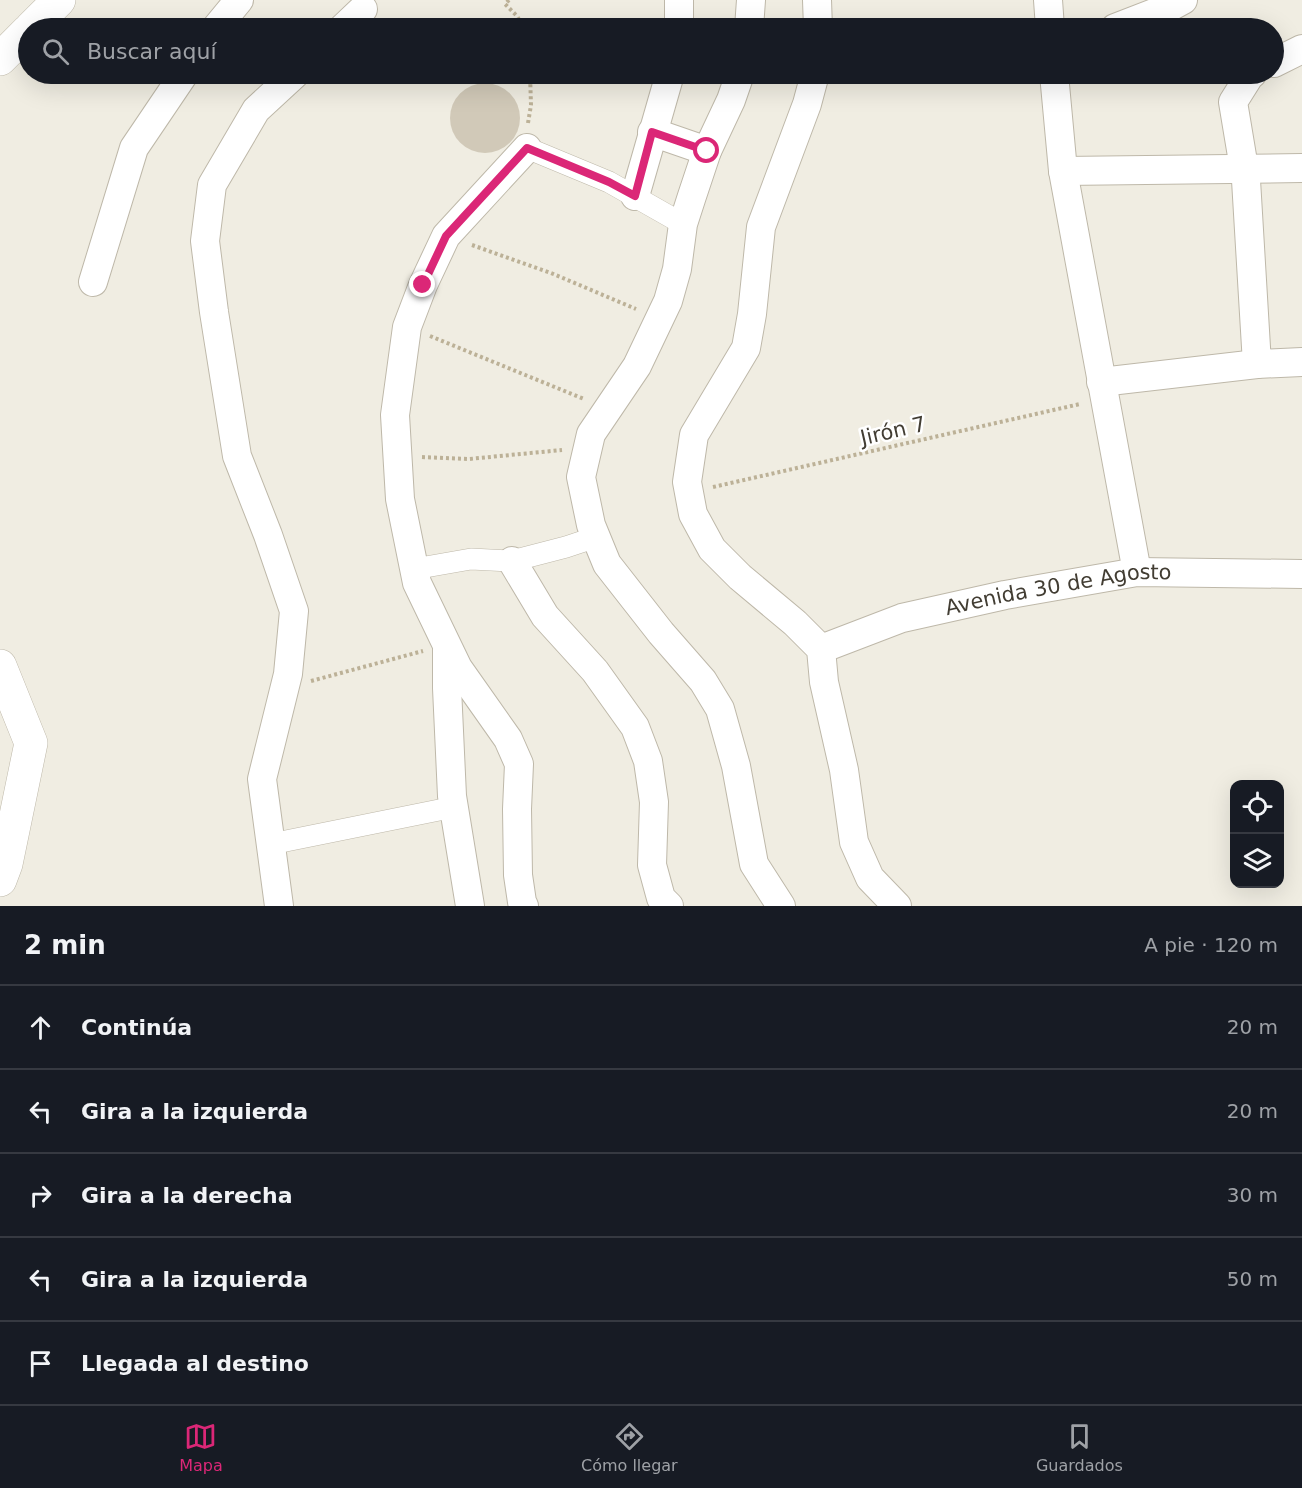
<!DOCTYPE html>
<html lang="es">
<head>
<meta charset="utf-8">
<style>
	:root { --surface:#171b24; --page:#242831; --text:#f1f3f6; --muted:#9ea1a6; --line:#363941; --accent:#db2777 }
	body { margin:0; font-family:"DejaVu Sans",sans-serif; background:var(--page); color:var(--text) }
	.controls { position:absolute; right:18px; bottom:18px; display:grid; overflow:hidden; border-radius:12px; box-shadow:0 6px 24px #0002 }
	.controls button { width:54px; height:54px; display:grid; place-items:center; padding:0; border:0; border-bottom:2px solid var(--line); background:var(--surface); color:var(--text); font:30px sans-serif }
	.stop { position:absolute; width:18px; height:18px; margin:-14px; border:4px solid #db2777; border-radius:50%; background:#fff }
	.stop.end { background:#db2777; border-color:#fff; box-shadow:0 2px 6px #0008 }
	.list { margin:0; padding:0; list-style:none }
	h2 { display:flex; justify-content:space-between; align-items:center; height:78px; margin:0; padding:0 24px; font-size:26px }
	h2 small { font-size:20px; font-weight:400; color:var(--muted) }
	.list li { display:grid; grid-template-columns:39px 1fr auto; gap:18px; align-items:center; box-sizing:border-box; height:84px; padding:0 24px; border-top:2px solid var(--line) }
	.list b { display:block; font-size:22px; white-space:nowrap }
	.list em { font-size:20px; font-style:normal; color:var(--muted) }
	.icon { flex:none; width:33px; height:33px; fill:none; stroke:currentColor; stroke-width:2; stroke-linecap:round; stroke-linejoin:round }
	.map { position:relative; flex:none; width:1302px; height:906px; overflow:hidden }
	.search { position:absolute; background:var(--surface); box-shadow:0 6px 24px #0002; left:18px; right:18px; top:18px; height:66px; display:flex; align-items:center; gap:15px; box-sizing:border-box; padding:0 21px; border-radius:33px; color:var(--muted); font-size:22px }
	.sheet { height:498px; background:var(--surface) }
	nav { display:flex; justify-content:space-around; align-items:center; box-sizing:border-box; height:84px; border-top:2px solid var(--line); background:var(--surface); font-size:16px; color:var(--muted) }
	nav a { display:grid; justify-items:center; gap:3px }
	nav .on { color:var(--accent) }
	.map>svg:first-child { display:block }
</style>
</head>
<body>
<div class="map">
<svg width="1302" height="906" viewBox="0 0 1302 906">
	<rect width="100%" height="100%" fill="#f0ede2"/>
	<path fill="#d1c9b8" d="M450 118a35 35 0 1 1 70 0a35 35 0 1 1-70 0Z"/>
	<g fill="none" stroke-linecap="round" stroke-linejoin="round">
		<defs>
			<path id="pedestrian" d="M527,148L609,182L683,224
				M414,569L471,559L512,561L566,547L596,537
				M271,844L454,807"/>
			<g id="minor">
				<path d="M817,0L818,28"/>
				<path d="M1048,0L1050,28"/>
				<path d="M216,28L239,0"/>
				<path d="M343,28L363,9"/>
				<path d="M679,28V0"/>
				<path d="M749,28L751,0"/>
				<path d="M1115,28L1172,6L1183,0"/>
				<path d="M1274,63L1302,49"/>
				<path d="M740,74L731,100L707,151L692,196L683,224L677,269L668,301L637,366L591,434L581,477L591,525L607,564L661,633L703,681L720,709L736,766L754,864L781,906"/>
				<path d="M815,74L807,104L761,227L752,314L746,348L694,435L687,482L693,514L712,549L740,577L795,623L821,649L824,682L844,770L854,842L870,878L897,906"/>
				<path d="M1054,74L1063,171L1137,572"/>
				<path d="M1252,74L1250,75L1233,102L1246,180L1257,364"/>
				<path d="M652,132L707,151"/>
				<path d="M1063,171L1302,168"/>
				<path d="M635,196L670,74"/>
				<path d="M93,282L134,148L184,74"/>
				<path d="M1101,382L1257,364L1302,362"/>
				<path d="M512,561L545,616L595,671L635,727L648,761L654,802L652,865L661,898L669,906"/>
				<path d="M447,649V688L452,796L470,906"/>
				<path id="s1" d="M821,649L902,618L1005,595L1137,572L1302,574"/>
				<path d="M279,906L262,779L288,674L294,611L268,535L237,456L214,312L205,241L212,185L256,110L295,74"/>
				<path d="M524,906L522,902L518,875L517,809L519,764L508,739L458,668L417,583L400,499L395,415L407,327L423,285L446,236L527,148"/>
			</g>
			<path id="tertiary" d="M31,28L59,0
				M0,59L28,31
				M0,666L31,743L6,864L0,880"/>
		</defs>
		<use href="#pedestrian" stroke="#beb8a9" stroke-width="22"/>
		<use href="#minor" stroke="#beb8a9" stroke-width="30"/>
		<use href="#tertiary" stroke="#beb8a9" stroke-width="34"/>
		<path stroke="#bcb197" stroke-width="4" stroke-dasharray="3 3" stroke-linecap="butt" d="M509,0L505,4L517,16L524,28
			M528,123L531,105L530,74
			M472,245L551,273L636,309
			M430,336L584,399
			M422,457L469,459L562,450
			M713,487L1080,404
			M311,681L423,651"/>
		<use href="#pedestrian" stroke="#fff" stroke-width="21"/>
		<use href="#minor" stroke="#fff" stroke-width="28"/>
		<use href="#tertiary" stroke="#fff" stroke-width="33"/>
	</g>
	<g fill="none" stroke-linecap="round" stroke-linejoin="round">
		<path stroke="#db2777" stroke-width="8" d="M423,285L446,236L527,148L609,182L635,196L652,132L707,151"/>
	</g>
	<g text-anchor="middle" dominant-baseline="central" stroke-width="5" stroke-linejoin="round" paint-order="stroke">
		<g font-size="21" fill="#423d33" stroke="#fff">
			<text transform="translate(893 431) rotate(-13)">Jirón 7</text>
			<text stroke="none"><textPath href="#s1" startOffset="246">Avenida 30 de Agosto</textPath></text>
		</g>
	</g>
</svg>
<div class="controls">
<button><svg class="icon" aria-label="locate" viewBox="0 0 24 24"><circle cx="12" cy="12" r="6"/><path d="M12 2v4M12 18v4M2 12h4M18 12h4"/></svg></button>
<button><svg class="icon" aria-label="layers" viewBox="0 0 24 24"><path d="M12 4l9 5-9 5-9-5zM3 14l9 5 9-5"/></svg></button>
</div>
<div class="stop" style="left:707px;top:151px"></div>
<div class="stop end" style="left:423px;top:285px"></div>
<div class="search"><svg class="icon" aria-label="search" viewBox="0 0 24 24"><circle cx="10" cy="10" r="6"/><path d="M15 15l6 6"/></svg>Buscar aquí</div>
</div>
<section class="sheet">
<h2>2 min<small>A pie · 120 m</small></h2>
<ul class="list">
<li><svg class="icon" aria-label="ahead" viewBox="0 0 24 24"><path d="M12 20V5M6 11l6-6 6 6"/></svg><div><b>Continúa</b></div><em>20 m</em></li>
<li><svg class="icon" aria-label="left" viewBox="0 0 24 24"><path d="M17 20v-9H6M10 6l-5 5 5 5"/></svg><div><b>Gira a la izquierda</b></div><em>20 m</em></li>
<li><svg class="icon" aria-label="right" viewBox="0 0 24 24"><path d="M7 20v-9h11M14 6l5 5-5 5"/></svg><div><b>Gira a la derecha</b></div><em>30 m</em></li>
<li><svg class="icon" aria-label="left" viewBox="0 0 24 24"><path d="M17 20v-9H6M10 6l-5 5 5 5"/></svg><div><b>Gira a la izquierda</b></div><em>50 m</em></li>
<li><svg class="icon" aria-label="arrive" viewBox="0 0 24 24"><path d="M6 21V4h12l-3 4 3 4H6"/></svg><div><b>Llegada al destino</b></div></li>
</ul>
</section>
<nav>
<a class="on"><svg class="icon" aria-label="map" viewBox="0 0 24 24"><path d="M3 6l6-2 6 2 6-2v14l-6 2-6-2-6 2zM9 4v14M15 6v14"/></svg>Mapa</a>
<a><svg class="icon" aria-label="directions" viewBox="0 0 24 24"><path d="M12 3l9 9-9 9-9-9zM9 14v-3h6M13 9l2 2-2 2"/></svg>Cómo llegar</a>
<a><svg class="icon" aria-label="saved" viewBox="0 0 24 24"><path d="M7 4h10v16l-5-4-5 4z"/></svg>Guardados</a>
</nav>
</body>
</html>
